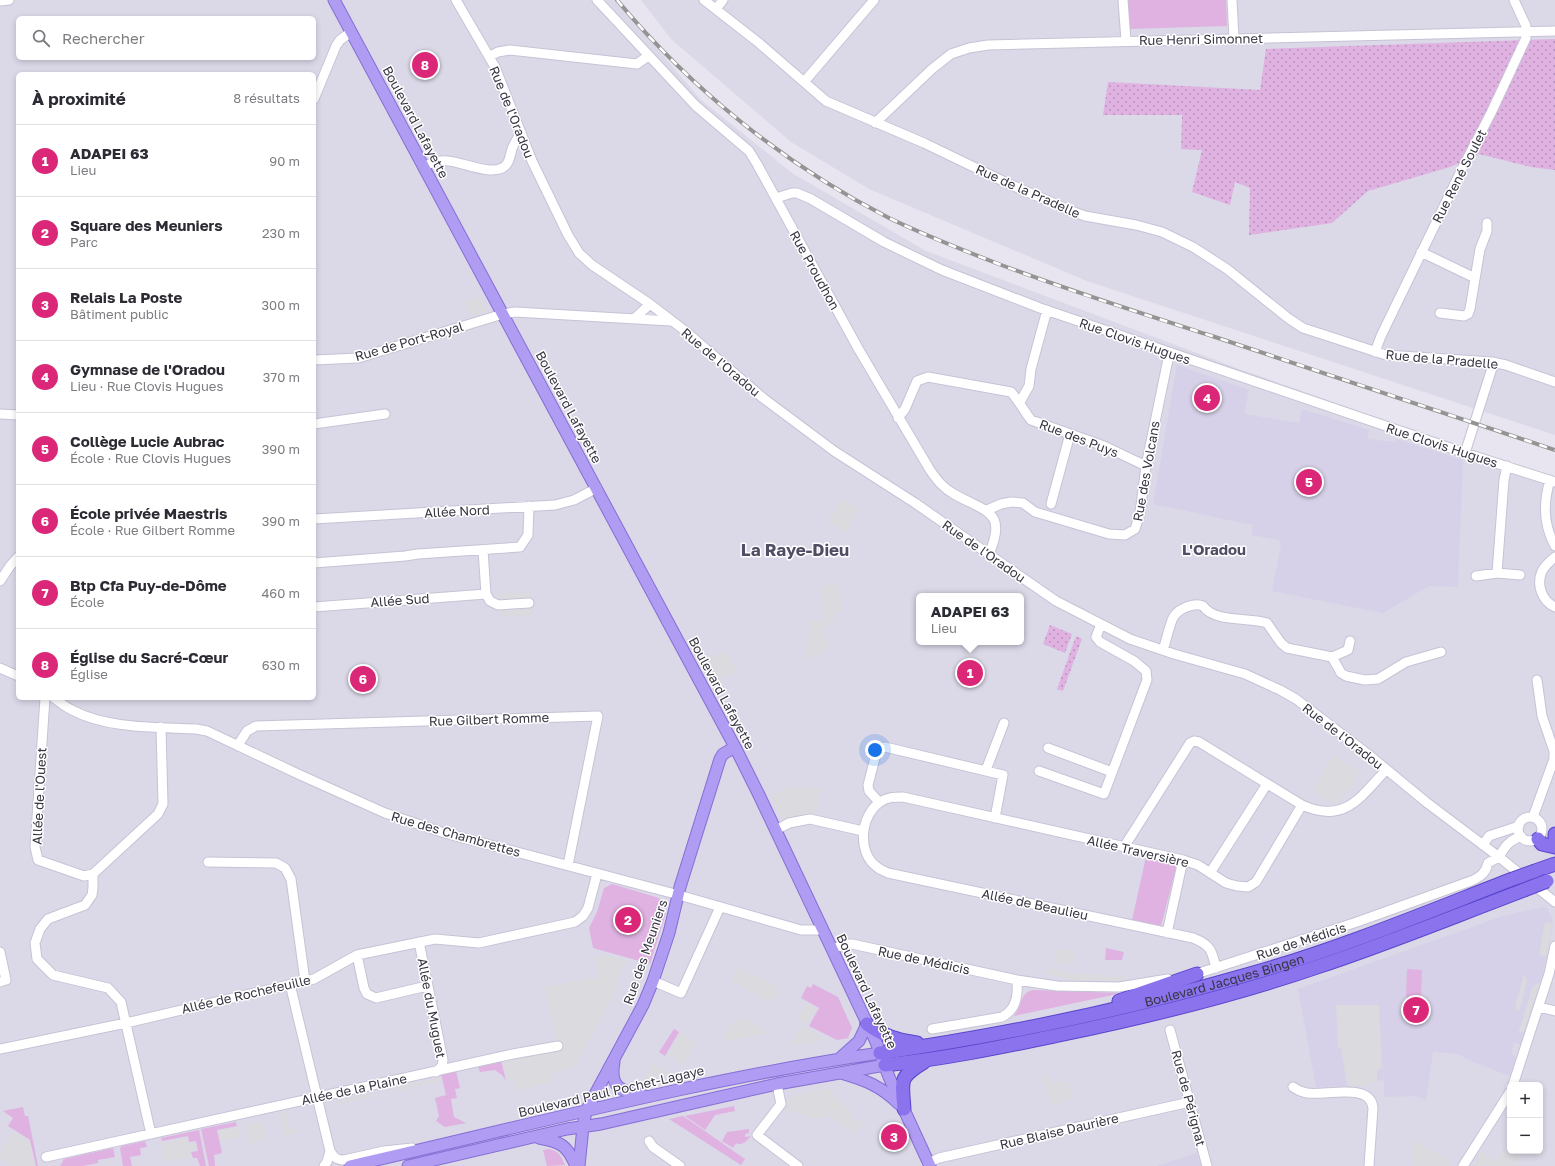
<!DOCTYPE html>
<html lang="fr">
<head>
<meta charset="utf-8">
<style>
	:root { --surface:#fff; --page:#f7f7f7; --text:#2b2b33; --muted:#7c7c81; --line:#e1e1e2; --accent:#db2777 }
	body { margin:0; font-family:"Golos Text",sans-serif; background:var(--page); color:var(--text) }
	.controls { position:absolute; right:12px; bottom:12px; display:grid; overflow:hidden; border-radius:6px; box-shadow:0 2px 6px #0003 }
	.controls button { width:36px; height:36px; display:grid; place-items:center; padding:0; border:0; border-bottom:1px solid var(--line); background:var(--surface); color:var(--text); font:20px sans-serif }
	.you { position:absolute; left:875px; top:750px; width:14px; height:14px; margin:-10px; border:3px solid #fff; border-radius:50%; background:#1a73e8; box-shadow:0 0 0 6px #1a73e833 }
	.badge { display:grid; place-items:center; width:26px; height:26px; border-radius:50%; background:var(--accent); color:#fff; font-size:13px; font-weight:700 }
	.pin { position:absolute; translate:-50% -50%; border:2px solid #fff; box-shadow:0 1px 4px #0006 }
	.popup { position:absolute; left:916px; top:593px; width:108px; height:52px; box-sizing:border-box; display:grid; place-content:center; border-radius:6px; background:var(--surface); filter:drop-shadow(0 1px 3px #0005); font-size:13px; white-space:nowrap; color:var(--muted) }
	.popup b { font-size:15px; color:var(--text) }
	.popup::after { content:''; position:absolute; left:50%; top:100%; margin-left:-8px; border:8px solid transparent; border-top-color:var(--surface) }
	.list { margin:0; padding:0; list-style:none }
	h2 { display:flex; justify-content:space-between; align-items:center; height:52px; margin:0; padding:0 16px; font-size:17px }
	h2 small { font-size:13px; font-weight:400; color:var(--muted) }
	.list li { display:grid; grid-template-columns:26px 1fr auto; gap:12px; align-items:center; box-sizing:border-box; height:72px; padding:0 16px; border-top:1px solid var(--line) }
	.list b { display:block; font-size:15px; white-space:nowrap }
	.list p { margin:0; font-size:13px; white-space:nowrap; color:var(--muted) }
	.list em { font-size:13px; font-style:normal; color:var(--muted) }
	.icon { flex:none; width:22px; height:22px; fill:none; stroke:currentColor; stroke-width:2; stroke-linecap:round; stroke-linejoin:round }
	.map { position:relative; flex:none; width:1555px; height:1166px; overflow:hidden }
	.search { position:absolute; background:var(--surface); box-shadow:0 2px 6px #0003; left:16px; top:16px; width:300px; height:44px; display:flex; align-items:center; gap:10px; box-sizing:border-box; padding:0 14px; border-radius:6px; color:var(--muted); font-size:15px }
	.panel { position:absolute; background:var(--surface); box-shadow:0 2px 6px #0003; left:16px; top:72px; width:300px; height:628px; border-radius:6px }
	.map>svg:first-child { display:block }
</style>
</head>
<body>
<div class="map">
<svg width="1555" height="1166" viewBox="0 0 1555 1166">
	<defs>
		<pattern id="garden-dots" width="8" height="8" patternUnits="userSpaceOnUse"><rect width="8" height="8" fill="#dfb2e1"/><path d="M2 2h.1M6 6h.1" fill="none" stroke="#b692b8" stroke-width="1.8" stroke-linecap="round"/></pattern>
	</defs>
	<rect width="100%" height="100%" fill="#e8e5f0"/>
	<path fill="#dbd8e8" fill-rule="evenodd" d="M0,0H616L700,99L792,173L926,251L1242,370L1555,480V1166H0ZM18,18H314V58H18ZM18,74H314V698H18ZM919,596H1021V642H919ZM1510,1085H1540V1151H1510Z
		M641,0H1555V435L1087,281L869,189L791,142L671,39Z"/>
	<path fill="#d6d1e8" d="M1177,365L1249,390L1244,414L1299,423L1302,409L1369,430L1367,439L1395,442L1396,439L1463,460L1458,587L1429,586L1383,613L1272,591L1281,544L1279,540L1252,535L1253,525L1153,504Z
		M1543,907L1548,909L1553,921L1543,973L1520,1045L1517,1044L1515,1041L1511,1051L1516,1058L1510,1076L1471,1061L1457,1054L1433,1052L1426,1100L1414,1096L1384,1097V1079L1366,1086L1316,1087L1298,989L1503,916Z
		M1197,1153L1201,1166H1157L1193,1154Z"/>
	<path fill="#dfb2e1" d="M1128,0H1226L1227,26L1129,29Z
		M1146,857L1177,864L1161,926L1132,920Z
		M612,884L659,898L666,913L650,964L593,948L589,928L597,912L604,888Z
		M1106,948L1124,952L1122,960H1105Z
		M1407,969L1422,970L1421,998H1406Z
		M813,984L838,997L852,1028L848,1038L837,1040L809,1026L819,1008L801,998L807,986L811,988Z
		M1033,990L1122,993L1014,1016C1022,1007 1020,992 1033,990Z
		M674,1029L679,1032L665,1056L659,1052Z
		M501,1060L506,1081L502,1075L495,1070L480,1072L478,1066Z
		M456,1071L460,1088L455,1089L457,1098L451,1099L454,1117L466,1123L445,1127L436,1121L439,1116L435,1098L446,1095L441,1074Z
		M734,1106L735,1111L715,1115L705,1130L685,1116Z
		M23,1107L25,1116H28L38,1166H36L30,1140L8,1126L13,1118L3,1111Z
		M683,1116L745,1159L741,1165L669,1119Z
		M236,1122L237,1126L217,1130L222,1153L214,1155L215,1166H209L201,1129Z
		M749,1129V1133L745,1134V1137L751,1136C747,1140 742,1147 736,1143L733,1148L722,1141L727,1132Z
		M199,1130L206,1166H200L197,1158H193L191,1152L198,1151L196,1141L189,1142L188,1136L162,1141L161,1138Z
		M145,1141L147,1147L140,1148L141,1155L130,1157L132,1166H123L120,1148L122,1146Z
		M113,1148L115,1157L98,1160V1163L83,1166H60L64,1159Z
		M549,1149C559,1151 561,1156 565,1165L547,1166L543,1150Z"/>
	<path fill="url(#garden-dots)" d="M1555,39V170L1531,167L1479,154L1450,167L1368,191L1332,223L1249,235L1250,188L1235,182L1230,205L1192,192L1202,150L1181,149L1182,115H1103L1108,82L1260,90L1266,49Z
		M1050,625L1072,634L1065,653L1043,644Z
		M1076,636L1082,639L1063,691L1057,689Z"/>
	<path fill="#dadadf" d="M481,296L485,312L470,317L464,301Z
		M842,498L860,509L845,533L827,521Z
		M838,582L843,609L838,612L833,621L823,631L830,648L822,651L821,656L804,658L810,622L824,620L822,600L818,587Z
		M531,592L533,615L500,617L498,594Z
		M728,652L737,674L715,678L703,658Z
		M1333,755L1360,772L1350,789L1347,788L1336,805L1313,791Z
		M787,787L821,788L815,815L796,816L782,819L772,795Z
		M1545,922L1552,923L1546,956L1539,955Z
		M1058,948L1076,952L1073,965L1055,962Z
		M606,955L626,960L616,980L620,982L575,1067L552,1072L554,1081L516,1091L514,1080L508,1081L503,1061L558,1048L544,987L598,977L594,958Z
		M738,967L778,987V994L772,1004L770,998L766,1001L732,981Z
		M1046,968L1078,974L1125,976L1126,981H1077L1045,974Z
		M1524,974L1527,980L1519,1012L1515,1006Z
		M1540,983L1524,1031L1518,1034L1533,986Z
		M807,1002L818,1008L808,1025L800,1021L798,1017Z
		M1336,1005H1379L1382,1068L1379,1069L1377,1073V1082L1366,1086H1347L1341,1048L1338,1047Z
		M745,1017L770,1033L720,1042L736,1018L742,1022Z
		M801,1025L822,1038L819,1042L789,1046Z
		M681,1033L697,1043L683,1065L667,1055Z
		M653,1063L672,1075L643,1081Z
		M1048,1075L1050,1082H1069L1072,1099L1061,1101V1104L1052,1106L1041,1076Z
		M441,1077L442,1081L393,1092V1088Z
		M832,1088L834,1098L853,1112L850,1117L851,1118L860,1121L862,1119L865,1121L855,1134L830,1116L817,1119L783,1110L788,1103L787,1100L789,1099V1097Z
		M373,1093L374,1097L337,1105L336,1101Z
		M285,1109L289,1129L295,1128L297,1133L284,1136L278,1110Z
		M263,1121L267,1140L249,1144L244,1125Z
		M238,1126L240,1137L221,1141L219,1131Z
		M14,1130L29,1140L34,1166H13L0,1157V1152Z
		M187,1138L188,1145L195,1143L196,1150L190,1151L191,1157L164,1162L160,1143Z
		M1416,1140L1453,1164L1451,1166H1416L1412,1164V1147Z
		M1509,1146L1510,1151H1514L1521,1158L1516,1162L1519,1166L1473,1165L1481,1151L1493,1162Z"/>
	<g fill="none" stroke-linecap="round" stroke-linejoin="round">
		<defs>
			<path id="minor" d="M456,0L495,67L532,161L568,235L579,253L592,265L650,304L684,330L763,398L834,451L915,503L1056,601L1130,639L1174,654L1245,674L1280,690L1296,699L1369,755L1426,802L1499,857L1555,902
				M597,0L696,106L749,151L757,164L859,350L930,470C937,480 943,488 954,494C985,512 1008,510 989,554
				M704,0L759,43L826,101L924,143L1009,184L1074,212L1085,216L1136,225L1162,232L1193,247L1227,269L1288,318L1303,328L1386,355L1492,362L1506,365L1555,382
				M1123,0L1126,41
				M1232,0L1234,38
				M0,1L9,0
				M716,9L723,0
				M490,56L498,52L510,50L637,64L648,56
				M804,82L874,0
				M314,99L336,46L340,40L351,32
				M875,123L932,69L951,54L969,48L988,45L1555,31
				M424,166C432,163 439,160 448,161C463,162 493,177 505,166C510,162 510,155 512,149C514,143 518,138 521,132
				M776,198L792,193H797L811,199L884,242L942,270L1040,308L1465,453L1555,482
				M1421,252L1475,278
				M1440,313L1464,316L1468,314L1470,309L1480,249L1487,231V223
				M635,318L650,304
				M1375,352L1381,336L1463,167L1491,113L1526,38V26L1514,0
				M314,360L358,358L503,314L515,312L671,321
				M1020,402L1029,386L1031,369L1047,310
				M0,414L18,415
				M898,418L905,409L917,381L928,377L1011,392C1019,401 1024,411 1031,420L1104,446L1146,466
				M314,424L385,414
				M1465,453L1492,368V362
				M1550,480C1543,503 1543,524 1555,546
				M1051,504L1070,434
				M987,510L1001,504L1011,502L1023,503L1035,512L1109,534L1125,535L1135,529L1140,513L1146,466L1167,364L1170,353
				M314,519L555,505L574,500L597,488
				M483,550L486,594L490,601L498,605L529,603
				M1555,557C1550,561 1545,566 1542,571C1536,585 1542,601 1555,607
				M314,563L405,556L418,554L520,547L528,535L529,506
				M1497,573L1504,480L1507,466
				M1476,576L1497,573L1520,575
				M0,581L10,566L18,557
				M314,607L486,594
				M1163,650C1166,642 1170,622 1174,616C1180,608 1195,602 1203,606C1215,623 1249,617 1267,623L1281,643L1287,648L1332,657L1341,673L1346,676L1365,680L1378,679L1406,662L1441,652
				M1332,657L1348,650L1350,641
				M0,668L18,676
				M45,698L35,847L38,860L84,876L93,874
				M54,698C60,702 65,707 72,710C107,729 157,727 196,729L207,731L298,774L385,813L441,832L679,895L801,930H823
				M238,745L247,731L256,726L598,716L568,865
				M1048,748L1112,772
				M986,770L1004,723
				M1039,771L1104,794L1147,680L1146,671L1134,661L1100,642L1096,637L1101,624
				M879,802L869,791L868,785L876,754L880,749L885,747L1003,775L995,818
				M1533,817L1554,759V751L1542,716L1537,680
				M1518 829a12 12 0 1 1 24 0a12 12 0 1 1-24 0Z
				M776,830L789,823L810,819L863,831
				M1483,845L1489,836L1519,826
				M1124,847L1190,743L1194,741L1199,742L1302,805C1344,824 1360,798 1386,770
				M1499,857C1505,846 1509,841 1521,836
				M208,862L276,863L285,868L291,879L305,981
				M1210,873L1267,784
				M93,874V888L92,895L85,905L48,919L40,929L35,943L37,959L53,975L108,988L121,1002L151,1134
				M93,874L158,814L163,804L161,727
				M1167,933L1183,860
				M419,942L443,1060L442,1066L436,1072
				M832,949L846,944H852L1017,980L1057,986L1119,987L1168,979
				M0,952L6,980L0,982
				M357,955L364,988L367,994L376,998L427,986
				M1216,968C1212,951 1211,945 1193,938L888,873C884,871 880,870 877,867C857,853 860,816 880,802C887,797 895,797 903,797L1183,860L1198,865L1226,883L1237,886L1248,887L1256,882L1302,805
				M1193,975L1357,922L1471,881C1480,877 1486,873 1488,863L1499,857
				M653,981L681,993L720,907
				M290,984L330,1151C334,1157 336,1160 344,1160L384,1151L412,1148
				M1539,1007L1555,1011
				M932,1029L1002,1017C1017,1009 1018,995 1017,980
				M1170,1030L1207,1166
				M0,1049L126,1023L314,979L357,955L435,939L479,943L575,922L583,916L588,908L597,874
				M777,1084L781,1104L757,1135L798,1166
				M1513,1085L1549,974L1555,946
				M1293,1087C1297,1090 1302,1092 1307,1093C1325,1096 1371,1082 1373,1108L1369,1166
				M649,1141L653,1147L680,1166
				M46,1157L513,1054L558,1046
				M928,1163L939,1158L1190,1102
				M324,1166L327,1162L330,1151
				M1463,1166L1510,1092"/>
			<path id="major" d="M334,0L735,747L759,795L876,1042L889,1077L930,1166
				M840,1058L859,1041L867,1024
				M614,1062C609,1089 622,1091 645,1096
				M841,1073C865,1080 881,1086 899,1104
				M539,1138C561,1142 567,1145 576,1166
				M350,1166C526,1126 701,1079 880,1053
				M408,1166L567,1129L601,1124L777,1084L885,1065
				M579,1166L583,1127L586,1111L643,1005L653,981L669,933L680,887L720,759L723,754L735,747"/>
			<g id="highway">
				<path d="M1555,834V838"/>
				<path d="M1538,839L1542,844L1555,847"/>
				<path d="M1535,871L1555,864"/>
				<path d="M1119,1001L1197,974"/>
				<path d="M867,1024C883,1036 898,1041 917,1043"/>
				<path id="s1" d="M880,1053C1005,1035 1129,1009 1250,974C1339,949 1425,913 1510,880"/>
				<path d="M885,1065C944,1059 1001,1047 1059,1035C1146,1017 1233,996 1317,967C1387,944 1455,916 1524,890"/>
				<path d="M904,1109C902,1080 898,1078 924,1062"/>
			</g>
		</defs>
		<use href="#minor" stroke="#c6c3d6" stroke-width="11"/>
		<use href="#major" stroke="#856ed5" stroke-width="13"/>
		<use href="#highway" stroke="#5945cb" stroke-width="15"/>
		<use href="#minor" stroke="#fff" stroke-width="9"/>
		<use href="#major" stroke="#b09cf2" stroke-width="11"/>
		<use href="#highway" stroke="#8a73ed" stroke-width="13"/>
		<defs>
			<path id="rail" d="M617,0C691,89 785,165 889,218C924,235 960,249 996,263C1067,290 1140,313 1212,336C1327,374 1441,412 1555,450"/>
		</defs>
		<use href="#rail" stroke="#949494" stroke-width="4"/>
		<use href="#rail" stroke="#fff" stroke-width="2.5" stroke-dasharray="8" stroke-linecap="butt"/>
		<defs>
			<path id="highway-bridge" d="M1510,880L1535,871
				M1524,890L1547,881"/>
		</defs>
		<use href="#highway-bridge" stroke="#5945cb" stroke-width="15" stroke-linecap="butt"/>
		<use href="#highway-bridge" stroke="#8a73ed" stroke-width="13"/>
	</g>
	<g text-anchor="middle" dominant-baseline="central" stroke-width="3" stroke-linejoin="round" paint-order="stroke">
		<g font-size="13" fill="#373542" stroke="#fff">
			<text transform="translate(1201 39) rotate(-1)">Rue Henri Simonnet</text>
			<text transform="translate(512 112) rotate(68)">Rue de l'Oradou</text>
			<text transform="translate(416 122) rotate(62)">Boulevard Lafayette</text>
			<text transform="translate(1459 176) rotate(-63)">Rue René Soulet</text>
			<text transform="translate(1028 191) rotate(24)">Rue de la Pradelle</text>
			<text transform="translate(815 270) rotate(61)">Rue Proudhon</text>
			<text transform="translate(409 341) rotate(-16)">Rue de Port-Royal</text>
			<text transform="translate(1135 341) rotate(19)">Rue Clovis Hugues</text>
			<text transform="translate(1442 359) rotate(5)">Rue de la Pradelle</text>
			<text transform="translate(721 362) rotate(40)">Rue de l'Oradou</text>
			<text transform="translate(569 407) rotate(62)">Boulevard Lafayette</text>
			<text transform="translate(1079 438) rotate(21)">Rue des Puys</text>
			<text transform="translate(1442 445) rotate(18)">Rue Clovis Hugues</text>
			<text transform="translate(1146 471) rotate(-80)">Rue des Volcans</text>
			<text transform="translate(457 511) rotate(-3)">Allée Nord</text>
			<text transform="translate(984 551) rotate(35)">Rue de l'Oradou</text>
			<text transform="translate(400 600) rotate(-4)">Allée Sud</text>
			<text transform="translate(722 693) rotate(62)">Boulevard Lafayette</text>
			<text transform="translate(489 719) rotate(-2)">Rue Gilbert Romme</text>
			<text transform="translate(1343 736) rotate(38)">Rue de l'Oradou</text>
			<text transform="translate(39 796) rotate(-87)">Allée de l'Ouest</text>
			<text transform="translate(456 834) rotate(16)">Rue des Chambrettes</text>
			<text transform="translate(1138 851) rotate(13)">Allée Traversière</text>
			<text transform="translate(1035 904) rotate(12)">Allée de Beaulieu</text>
			<text transform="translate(1301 941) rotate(-18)">Rue de Médicis</text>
			<text transform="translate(645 952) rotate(-71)">Rue des Meuniers</text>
			<text transform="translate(924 960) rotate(12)">Rue de Médicis</text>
			<text stroke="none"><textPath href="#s1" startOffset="352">Boulevard Jacques Bingen</textPath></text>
			<text transform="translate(867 991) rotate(65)">Boulevard Lafayette</text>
			<text transform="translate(246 994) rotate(-13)">Allée de Rochefeuille</text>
			<text transform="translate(432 1008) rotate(79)">Allée du Muguet</text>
			<text transform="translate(354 1089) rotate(-12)">Allée de la Plaine</text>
			<text transform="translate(611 1091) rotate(-13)">Boulevard Paul Pochet-Lagaye</text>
			<text transform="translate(1189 1098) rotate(75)">Rue de Pérignat</text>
			<text transform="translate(1059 1131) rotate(-13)">Rue Blaise Daurière</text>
		</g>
		<g font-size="15" font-weight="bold" fill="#504e64" stroke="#fff">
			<text x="1214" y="549">L'Oradou</text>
		</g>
		<g font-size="17" font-weight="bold" fill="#504e64" stroke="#fff">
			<text x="795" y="549">La Raye-Dieu</text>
		</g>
	</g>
</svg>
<div class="controls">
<button>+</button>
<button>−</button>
</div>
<div class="you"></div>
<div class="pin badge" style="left:970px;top:673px">1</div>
<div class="popup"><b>ADAPEI 63</b>Lieu</div>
<div class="pin badge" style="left:628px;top:920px">2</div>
<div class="pin badge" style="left:894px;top:1137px">3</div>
<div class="pin badge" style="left:1207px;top:398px">4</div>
<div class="pin badge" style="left:1309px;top:482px">5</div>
<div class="pin badge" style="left:363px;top:679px">6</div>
<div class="pin badge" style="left:1416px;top:1010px">7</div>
<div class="pin badge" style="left:425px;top:65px">8</div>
<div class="search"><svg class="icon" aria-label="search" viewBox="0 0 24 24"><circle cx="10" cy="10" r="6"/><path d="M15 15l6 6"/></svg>Rechercher</div>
<section class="panel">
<h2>À proximité<small>8 résultats</small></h2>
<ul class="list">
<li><span class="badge">1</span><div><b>ADAPEI 63</b><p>Lieu</p></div><em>90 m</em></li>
<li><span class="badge">2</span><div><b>Square des Meuniers</b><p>Parc</p></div><em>230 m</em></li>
<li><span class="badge">3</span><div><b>Relais La Poste</b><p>Bâtiment public</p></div><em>300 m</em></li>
<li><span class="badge">4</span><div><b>Gymnase de l'Oradou</b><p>Lieu · Rue Clovis Hugues</p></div><em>370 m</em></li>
<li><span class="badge">5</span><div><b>Collège Lucie Aubrac</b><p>École · Rue Clovis Hugues</p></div><em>390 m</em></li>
<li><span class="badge">6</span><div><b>École privée Maestris</b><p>École · Rue Gilbert Romme</p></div><em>390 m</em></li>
<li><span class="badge">7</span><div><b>Btp Cfa Puy-de-Dôme</b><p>École</p></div><em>460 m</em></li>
<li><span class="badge">8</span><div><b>Église du Sacré-Cœur</b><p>Église</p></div><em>630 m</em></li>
</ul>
</section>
</div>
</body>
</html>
